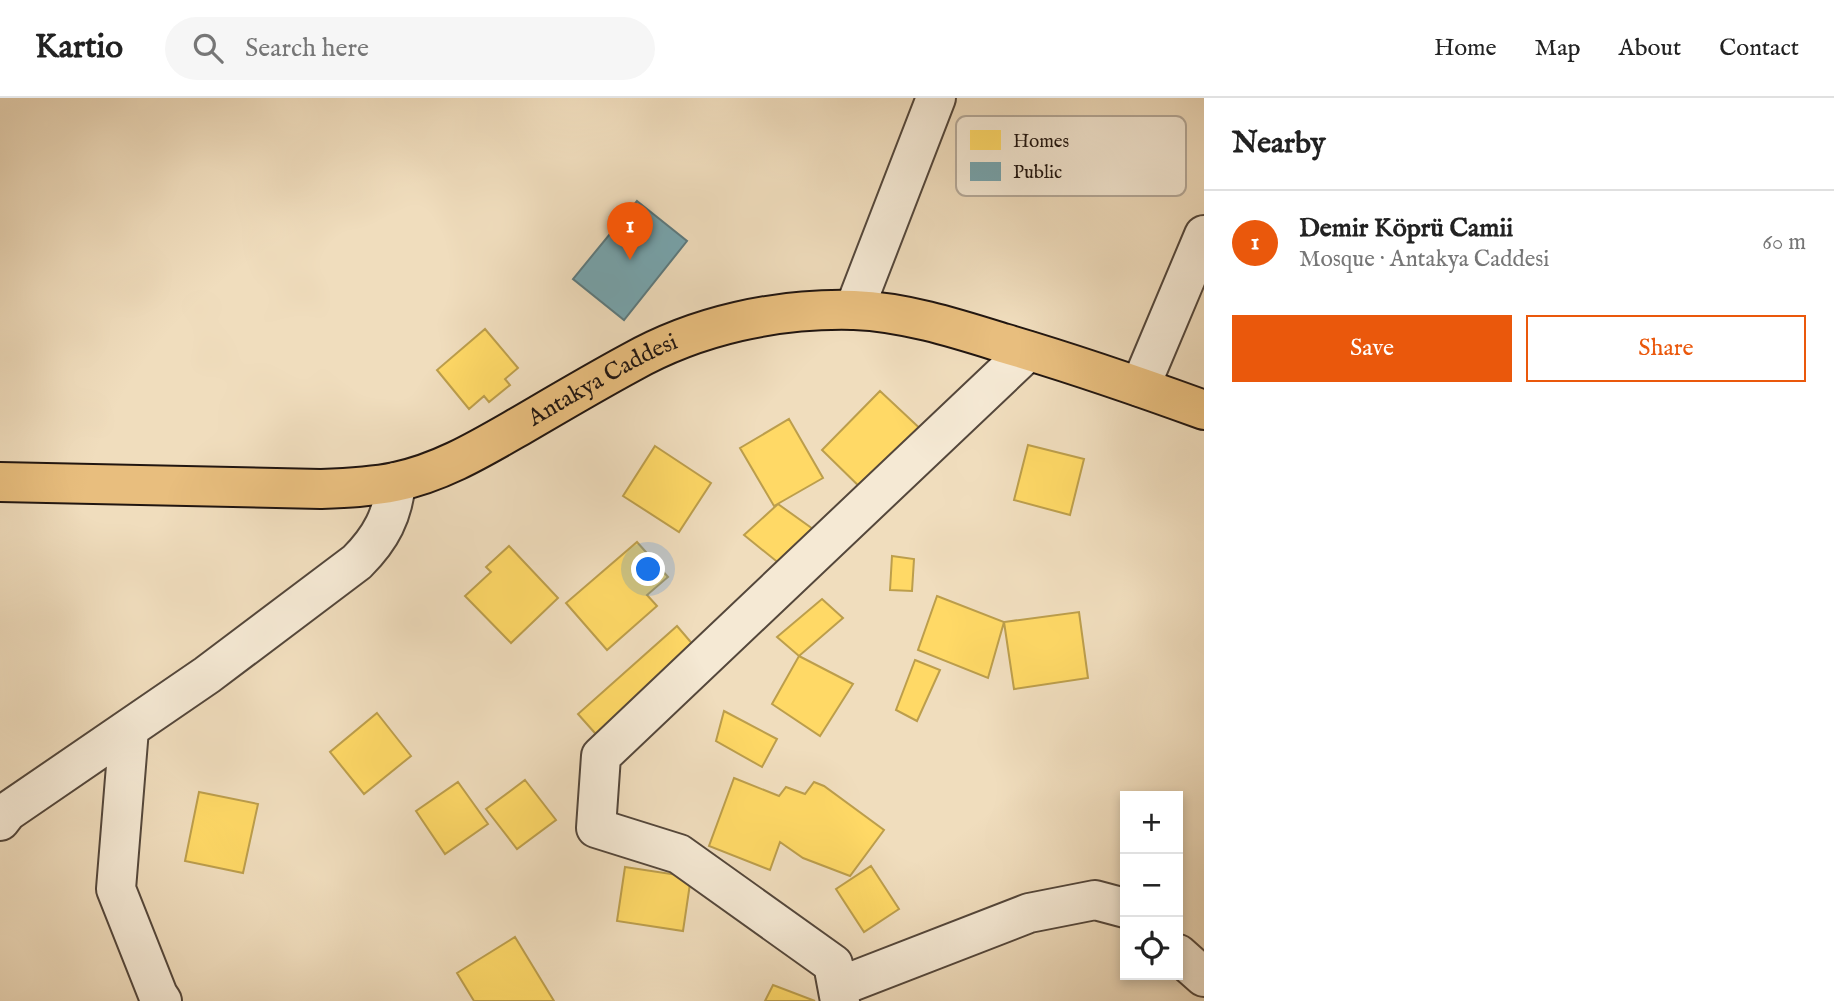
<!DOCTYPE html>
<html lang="en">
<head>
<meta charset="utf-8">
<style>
	:root { --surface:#fff; --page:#f6f6f6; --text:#222; --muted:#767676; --line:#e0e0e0; --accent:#ea580c }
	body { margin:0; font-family:"IM FELL English",serif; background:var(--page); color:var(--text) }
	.controls { position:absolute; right:21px; bottom:21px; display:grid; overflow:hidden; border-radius:0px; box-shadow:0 4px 10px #0003 }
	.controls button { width:63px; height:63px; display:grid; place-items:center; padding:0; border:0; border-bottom:2px solid var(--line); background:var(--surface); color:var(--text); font:35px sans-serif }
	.you { position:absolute; left:649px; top:472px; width:24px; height:24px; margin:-18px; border:5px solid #fff; border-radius:50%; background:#1a73e8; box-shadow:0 0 0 10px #1a73e833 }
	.badge { display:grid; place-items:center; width:46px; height:46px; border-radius:50%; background:var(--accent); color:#fff; font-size:23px; font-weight:700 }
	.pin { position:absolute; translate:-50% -58px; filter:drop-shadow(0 2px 4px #0008) }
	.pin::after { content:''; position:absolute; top:37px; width:24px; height:21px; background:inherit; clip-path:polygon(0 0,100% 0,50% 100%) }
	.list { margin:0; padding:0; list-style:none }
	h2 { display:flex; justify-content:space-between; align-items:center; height:91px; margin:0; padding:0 28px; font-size:30px }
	h2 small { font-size:23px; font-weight:400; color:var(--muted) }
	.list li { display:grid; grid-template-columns:46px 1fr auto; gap:21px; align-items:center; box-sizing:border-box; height:105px; padding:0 28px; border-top:2px solid var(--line) }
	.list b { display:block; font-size:26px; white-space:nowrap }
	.list p { margin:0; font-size:23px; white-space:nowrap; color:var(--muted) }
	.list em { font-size:23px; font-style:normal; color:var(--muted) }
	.actions { display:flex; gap:14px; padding:21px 28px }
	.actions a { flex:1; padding:16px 0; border:2px solid var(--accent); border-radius:0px; text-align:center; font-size:24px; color:var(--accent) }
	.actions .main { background:var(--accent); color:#fff }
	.icon { flex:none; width:38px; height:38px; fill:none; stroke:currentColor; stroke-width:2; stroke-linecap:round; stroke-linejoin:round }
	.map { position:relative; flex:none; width:1204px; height:903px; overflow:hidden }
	header { display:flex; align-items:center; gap:42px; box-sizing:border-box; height:98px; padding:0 35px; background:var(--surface); border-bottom:2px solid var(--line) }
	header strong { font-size:33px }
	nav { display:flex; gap:38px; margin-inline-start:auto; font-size:24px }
	.search { width:490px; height:63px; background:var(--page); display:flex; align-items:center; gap:18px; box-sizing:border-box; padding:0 24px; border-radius:38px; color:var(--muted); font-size:26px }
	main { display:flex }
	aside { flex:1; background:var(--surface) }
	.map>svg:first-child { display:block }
</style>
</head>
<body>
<header>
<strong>Kartio</strong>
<div class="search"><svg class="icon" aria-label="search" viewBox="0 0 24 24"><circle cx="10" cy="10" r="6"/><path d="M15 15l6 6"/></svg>Search here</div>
<nav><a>Home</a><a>Map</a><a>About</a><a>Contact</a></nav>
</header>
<main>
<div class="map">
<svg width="1204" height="903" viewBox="0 0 1204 903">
	<rect width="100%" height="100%" fill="#f0ddbd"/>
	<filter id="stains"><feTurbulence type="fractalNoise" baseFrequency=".00286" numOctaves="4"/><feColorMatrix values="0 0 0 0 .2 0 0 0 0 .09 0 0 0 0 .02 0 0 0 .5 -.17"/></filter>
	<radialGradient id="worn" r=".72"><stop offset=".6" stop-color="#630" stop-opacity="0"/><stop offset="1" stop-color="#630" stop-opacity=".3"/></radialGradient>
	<path fill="#ffd966" stroke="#bc9e4c" stroke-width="2" d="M485,231L518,270L505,281L510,287L489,304L484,298L469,311L437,272Z
		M880,293L927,337L868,397L822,352Z
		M789,321L823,380L774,408L740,350Z
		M1028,347L1084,361L1070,417L1014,402Z
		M655,348L711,385L679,434L623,398Z
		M778,406L827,441L791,475L744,437Z
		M637,444L668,479L647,497L657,508L607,552L566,505Z
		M509,448L558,500L511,545L465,498L491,474L486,469Z
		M892,458L914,461L912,493L890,492Z
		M937,498L1004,524L988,580L918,552Z
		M822,501L843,520L799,558L777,539Z
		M1079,514L1088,580L1014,591L1004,524Z
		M677,528L701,556L602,643L578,616Z
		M799,558L853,586L820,638L772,606Z
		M915,562L940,572L917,623L896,612Z
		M724,613L777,641L762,669L716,643Z
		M377,615L411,658L364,696L330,654Z
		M734,680L779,698L786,689L805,696L814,684L824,688L884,732L850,778L803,760L780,744L770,772L709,748Z
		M525,682L556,722L517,751L486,711Z
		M458,684L488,726L445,756L416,713Z
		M199,694L258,706L243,775L185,763Z
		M871,768L899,811L864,834L836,791Z
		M625,769L691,779L683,833L617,823Z
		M515,839L554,903H474L457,875Z
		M773,887L815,903H765Z"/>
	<path fill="#76a5af" stroke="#5c7a7f" stroke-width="2" d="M637,103L687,143L624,222L573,181Z"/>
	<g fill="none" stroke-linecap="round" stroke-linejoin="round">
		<defs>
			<path id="minor" d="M854,212L936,0
				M1140,289L1204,137
				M129,631L116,791L158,897L162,903
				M0,723L7,714L207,577L357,464C381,440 393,417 396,384
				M1178,856L1204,879
				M838,889L1029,815L1095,802L1125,810
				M840,903L833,866L679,756L596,730L601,658L1028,253"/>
			<g id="major">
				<path id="s1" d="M0,384L321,391C346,390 371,389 395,384C440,375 480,351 520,328C556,307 593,285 630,265C697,227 777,210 854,212C905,214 955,230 1003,245C1071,265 1138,288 1204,312"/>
			</g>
		</defs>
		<use href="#minor" stroke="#54473b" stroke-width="42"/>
		<use href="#major" stroke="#201510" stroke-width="42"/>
		<use href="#minor" stroke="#f5e9d4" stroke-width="38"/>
		<use href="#major" stroke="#e8be7e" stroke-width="38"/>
	</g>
	<g text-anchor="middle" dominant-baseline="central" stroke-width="7" stroke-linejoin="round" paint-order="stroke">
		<g font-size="24" fill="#201510" stroke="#f5e9d4">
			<text stroke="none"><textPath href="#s1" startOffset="628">Antakya Caddesi</textPath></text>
		</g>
	</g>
	<rect x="956" y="18" width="230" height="80" rx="10" fill="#f5e9d4" stroke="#b5a999" stroke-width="2"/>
	<rect x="970" y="32" width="31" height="20" fill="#ffd966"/>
	<rect x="970" y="64" width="31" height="19" fill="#76a5af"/>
	<g font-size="19" fill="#201510">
		<text x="1013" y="49">Homes</text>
		<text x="1013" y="80">Public</text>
	</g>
	<rect width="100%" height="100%" filter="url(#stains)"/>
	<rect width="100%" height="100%" fill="url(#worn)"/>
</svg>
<div class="controls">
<button>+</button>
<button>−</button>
<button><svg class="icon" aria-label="locate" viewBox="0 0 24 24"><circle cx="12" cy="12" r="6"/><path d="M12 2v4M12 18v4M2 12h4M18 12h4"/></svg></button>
</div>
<div class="you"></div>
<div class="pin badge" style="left:630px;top:162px">1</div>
</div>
<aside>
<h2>Nearby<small></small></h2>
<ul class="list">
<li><span class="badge">1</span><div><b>Demir Köprü Camii</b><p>Mosque · Antakya Caddesi</p></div><em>60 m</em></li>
</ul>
<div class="actions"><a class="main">Save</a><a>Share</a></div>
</aside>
</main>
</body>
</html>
